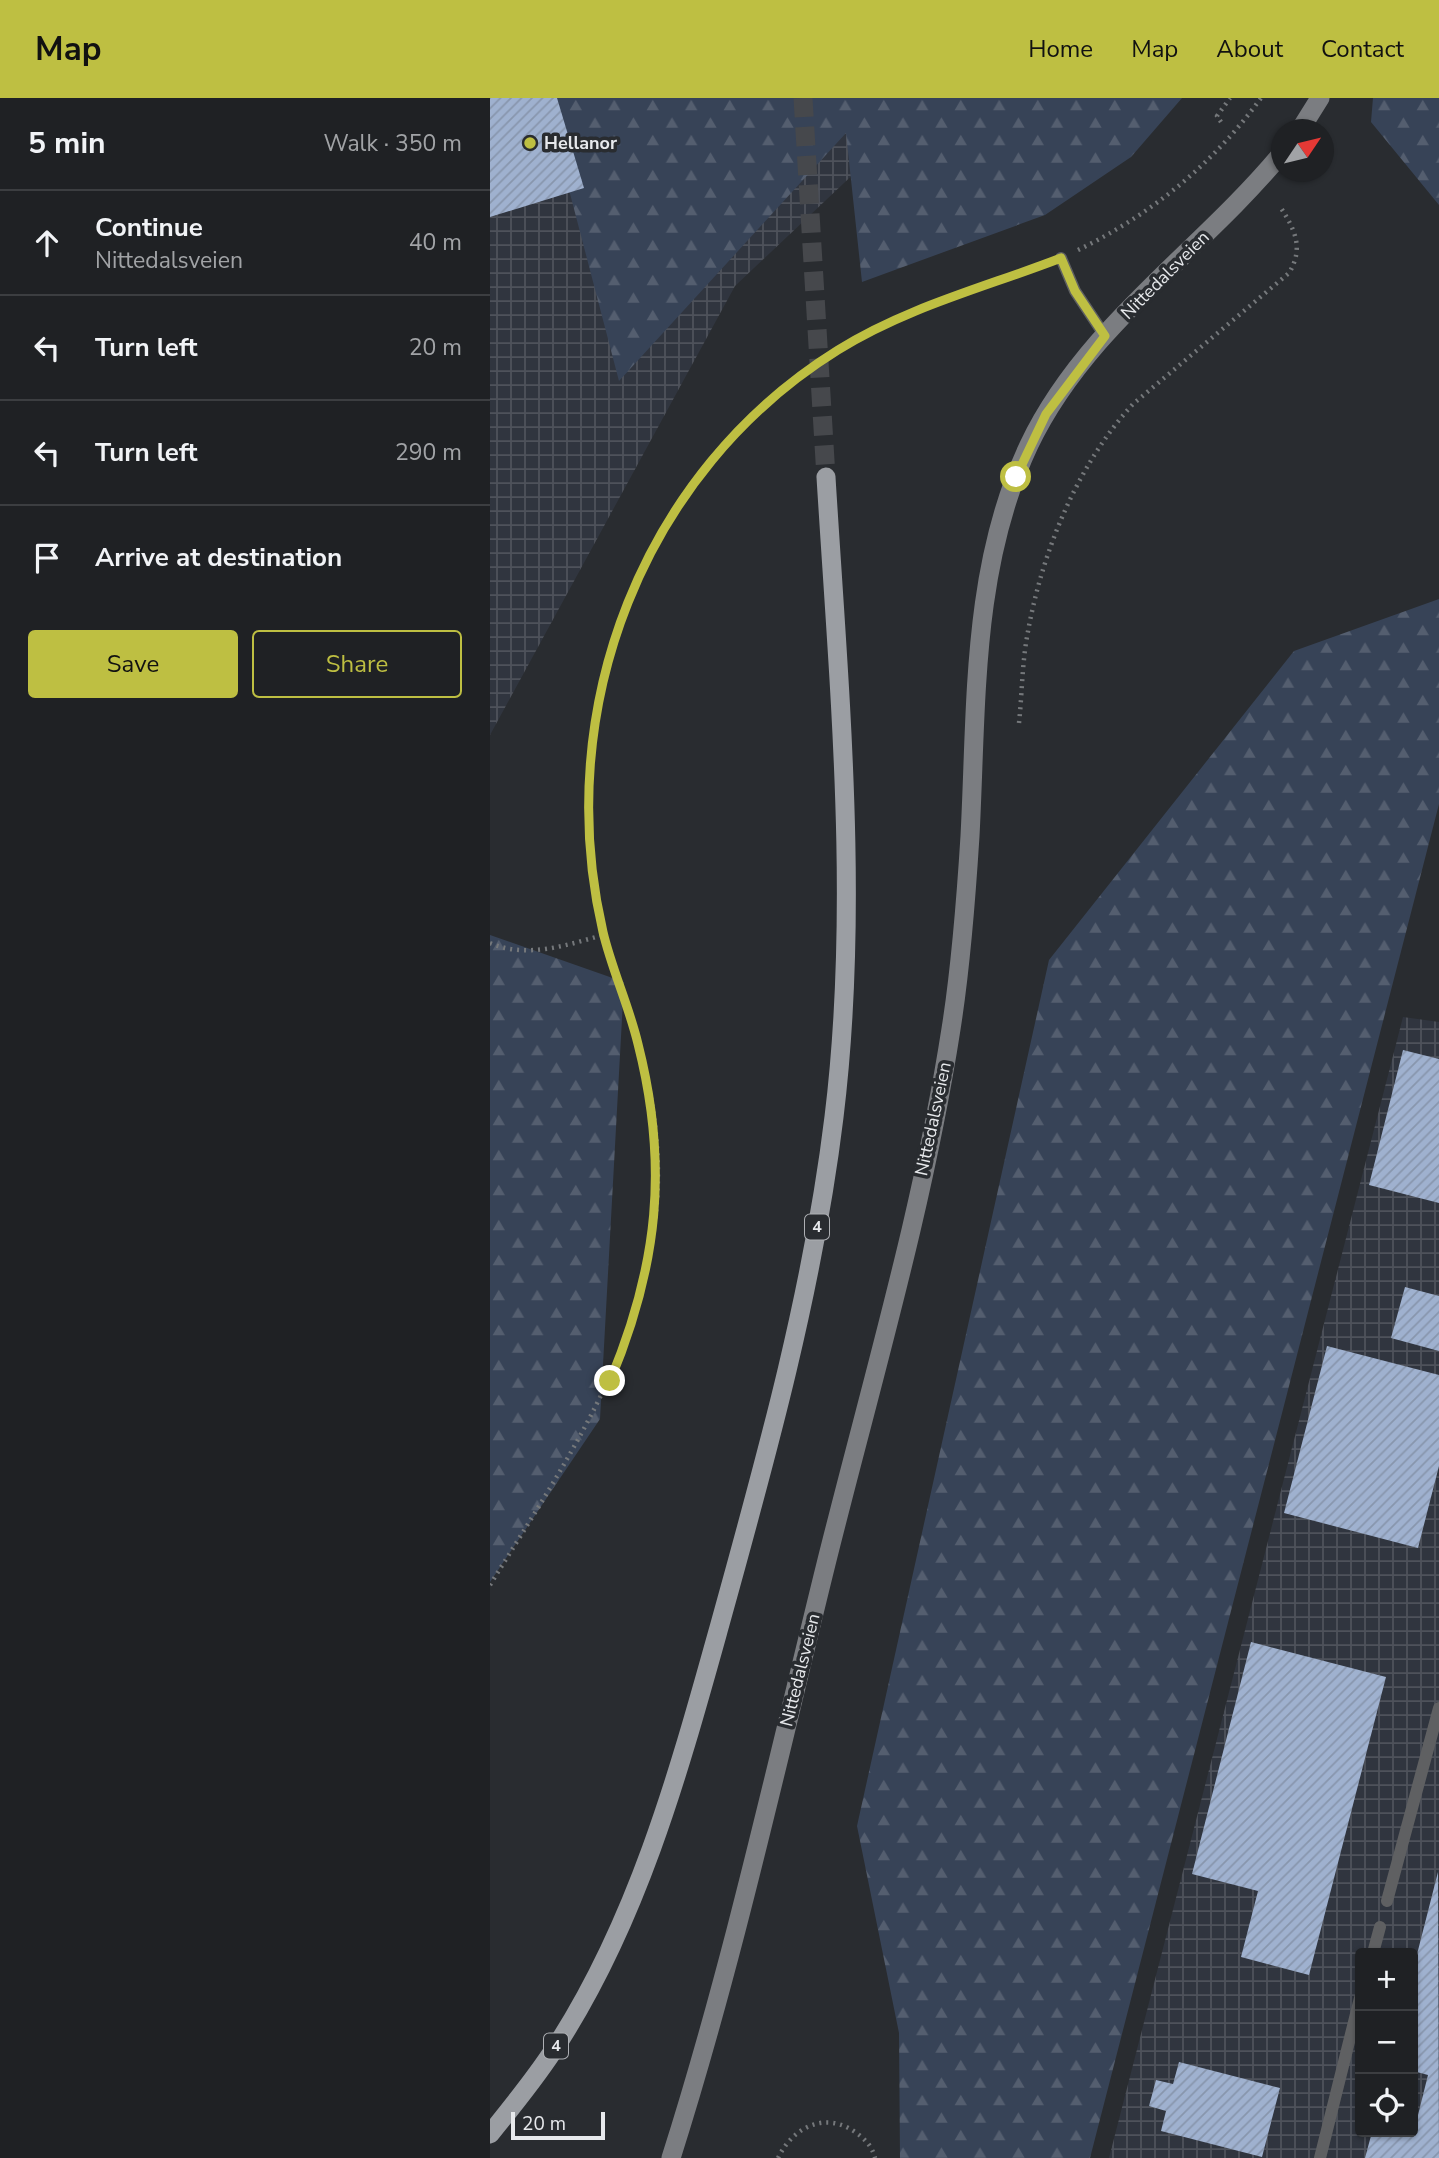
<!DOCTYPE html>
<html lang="en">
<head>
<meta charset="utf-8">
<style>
	:root { --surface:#1f2124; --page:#27292c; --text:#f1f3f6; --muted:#a1a3a6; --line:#3c3e41; --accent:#bebf42 }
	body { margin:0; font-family:"Nunito Sans",sans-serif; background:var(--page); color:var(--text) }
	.controls { position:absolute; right:21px; bottom:21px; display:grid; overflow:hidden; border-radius:7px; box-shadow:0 2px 5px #0004 }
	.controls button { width:63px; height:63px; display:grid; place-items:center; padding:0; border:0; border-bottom:2px solid var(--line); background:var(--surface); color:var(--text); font:35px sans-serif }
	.compass { position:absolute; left:781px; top:21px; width:63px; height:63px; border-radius:50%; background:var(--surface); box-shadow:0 2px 5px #0004; rotate:55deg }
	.scale { position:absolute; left:21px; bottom:18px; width:94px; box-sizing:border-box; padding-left:7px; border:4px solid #e7e9ec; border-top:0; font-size:19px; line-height:24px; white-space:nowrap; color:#e7e9ec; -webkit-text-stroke:5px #292c30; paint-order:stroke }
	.stop { position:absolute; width:21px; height:21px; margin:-16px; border:5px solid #bebf42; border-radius:50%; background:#fff }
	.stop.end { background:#bebf42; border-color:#fff; box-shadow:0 2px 7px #0008 }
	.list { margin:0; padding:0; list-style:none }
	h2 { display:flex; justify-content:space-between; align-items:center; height:91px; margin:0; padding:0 28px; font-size:30px }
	h2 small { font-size:23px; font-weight:400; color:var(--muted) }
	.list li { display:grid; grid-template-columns:46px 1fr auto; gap:21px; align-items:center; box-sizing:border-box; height:105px; padding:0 28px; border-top:2px solid var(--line) }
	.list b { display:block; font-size:26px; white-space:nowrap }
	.list p { margin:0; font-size:23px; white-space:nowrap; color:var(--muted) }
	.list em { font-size:23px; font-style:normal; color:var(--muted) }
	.actions { display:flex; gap:14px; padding:21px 28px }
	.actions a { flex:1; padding:16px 0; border:2px solid var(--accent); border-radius:7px; text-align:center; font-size:24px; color:var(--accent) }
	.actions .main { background:var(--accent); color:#111 }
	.icon { flex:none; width:38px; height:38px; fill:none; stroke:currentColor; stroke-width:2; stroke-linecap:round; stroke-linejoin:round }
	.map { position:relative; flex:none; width:949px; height:2060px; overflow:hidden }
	header { display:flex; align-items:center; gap:42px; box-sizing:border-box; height:98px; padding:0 35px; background:var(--accent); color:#111 }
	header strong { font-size:33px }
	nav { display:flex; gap:38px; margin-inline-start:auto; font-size:24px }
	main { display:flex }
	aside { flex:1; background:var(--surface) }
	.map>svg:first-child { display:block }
</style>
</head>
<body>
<header>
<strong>Map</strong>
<nav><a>Home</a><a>Map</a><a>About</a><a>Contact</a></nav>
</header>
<main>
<aside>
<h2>5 min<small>Walk · 350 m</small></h2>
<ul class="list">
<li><svg class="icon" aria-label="ahead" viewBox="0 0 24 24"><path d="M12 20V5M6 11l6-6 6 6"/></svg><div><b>Continue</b><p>Nittedalsveien</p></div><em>40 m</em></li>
<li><svg class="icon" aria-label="left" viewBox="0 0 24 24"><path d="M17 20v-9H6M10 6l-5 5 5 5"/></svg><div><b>Turn left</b></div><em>20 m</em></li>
<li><svg class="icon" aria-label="left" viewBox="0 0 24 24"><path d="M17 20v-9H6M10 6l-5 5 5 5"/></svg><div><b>Turn left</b></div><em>290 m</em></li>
<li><svg class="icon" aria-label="arrive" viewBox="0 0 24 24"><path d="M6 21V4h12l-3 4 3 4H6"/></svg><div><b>Arrive at destination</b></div></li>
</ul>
<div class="actions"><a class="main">Save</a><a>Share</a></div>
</aside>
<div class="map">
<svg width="949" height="2060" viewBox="0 0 949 2060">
	<defs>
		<pattern id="industrial-grid" width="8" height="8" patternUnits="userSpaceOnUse" patternTransform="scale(1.75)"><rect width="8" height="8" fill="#30353f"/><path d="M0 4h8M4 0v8" fill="none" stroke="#4e525b"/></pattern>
		<pattern id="forest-firs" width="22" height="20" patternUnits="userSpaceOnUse" patternTransform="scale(1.75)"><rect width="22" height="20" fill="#374357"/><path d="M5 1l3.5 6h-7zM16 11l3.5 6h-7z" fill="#545e6f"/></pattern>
		<pattern id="building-hatch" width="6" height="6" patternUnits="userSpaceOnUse" patternTransform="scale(1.75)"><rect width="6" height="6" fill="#9fb1cf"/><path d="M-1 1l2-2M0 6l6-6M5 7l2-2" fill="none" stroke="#8896ad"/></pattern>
	</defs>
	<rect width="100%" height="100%" fill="#292c30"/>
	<path fill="url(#industrial-grid)" fill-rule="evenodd" d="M0,0H444L245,188L0,637Z
		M913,919L949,924V2060H619ZM870,1855H923V2034H870Z"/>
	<path fill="url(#forest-firs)" d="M55,0H692L641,59L555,117L372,184L356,35L129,283Z
		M883,0H949V107L881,24Z
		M949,501V706L600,2060H410L409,1935L367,1728L559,862L804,553Z
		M0,837L134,884L110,1321L0,1484Z"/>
	<path fill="url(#building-hatch)" d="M0,0H67L94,90L0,119Z
		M913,952L949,961V1105L879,1087Z
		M915,1189L949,1198V1253L901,1240Z
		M837,1248L949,1277V1368L928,1450L794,1415Z
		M761,1544L896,1579L819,1877L751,1859L768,1793L702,1776Z
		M948,1774L949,2060H875L882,2034H923V2024L926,2025L938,1977L923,1973V1872Z
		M689,1964L790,1990L772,2059L671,2033L676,2013L659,2008L666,1982L683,1986Z"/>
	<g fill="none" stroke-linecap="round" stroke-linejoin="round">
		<path stroke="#46484c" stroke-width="19" stroke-dasharray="19 10" stroke-linecap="butt" d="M313,0L336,379"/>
		<path stroke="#75787b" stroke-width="4.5" stroke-dasharray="2 5" stroke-linecap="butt" d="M731,24L727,18L740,0
			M588,152C662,116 723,66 771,0
			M529,625C532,597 532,567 537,539C551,457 586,368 643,306L799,175C814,150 805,132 791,110
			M0,845C37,861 77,847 113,837
			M0,1487C74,1367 157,1248 167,1103C171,1048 162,990 146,937C133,894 115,852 108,807C72,590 157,363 352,250C415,213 483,192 551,167
			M288,2060C303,2029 335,2013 365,2034C375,2041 382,2048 385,2060"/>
		<path stroke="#5f6062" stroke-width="12" d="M571,160L585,193L615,238
			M897,1803L949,1610
			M883,1855L890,1829
			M830,2060L870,1900"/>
		<path stroke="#7b7d81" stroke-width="19" d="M810,32L830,0
			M181,2060C243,1865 287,1664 336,1466C380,1289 433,1112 461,931C471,868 476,802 480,738C487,606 481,470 539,347C595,229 710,154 792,55"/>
		<path stroke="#9b9ea3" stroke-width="19" d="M0,2036C22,2009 44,1982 63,1953C148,1824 189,1673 230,1526C276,1360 323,1192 344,1019C370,807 349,591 336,379"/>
	</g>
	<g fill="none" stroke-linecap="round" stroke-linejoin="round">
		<path stroke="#bebf42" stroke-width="9" d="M120,1283C168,1168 179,1068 148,946C139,908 122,872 113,834C61,611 153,373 348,252C417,209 496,189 571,160L585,193L615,238L556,316L526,379"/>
	</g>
	<circle fill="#bebf42" stroke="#292c30" stroke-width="2.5" cx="40" cy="45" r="7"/>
	<g text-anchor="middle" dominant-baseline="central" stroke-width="7" stroke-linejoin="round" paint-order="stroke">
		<g fill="#292c30" stroke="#aeb0b4" stroke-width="2">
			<rect x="315" y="1116.5" width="24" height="25" rx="5"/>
			<rect x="54" y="1935.5" width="24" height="25" rx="5"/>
		</g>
		<g font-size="16" font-weight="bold" fill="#e7e9ec">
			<text x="327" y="1129">4</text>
			<text x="66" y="1948">4</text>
		</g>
		<g font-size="18" font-weight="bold" fill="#e7e9ec" stroke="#292c30" text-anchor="start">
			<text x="54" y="45">Hellanor</text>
		</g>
		<g font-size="18" fill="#e7e9ec" stroke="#292c30">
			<text transform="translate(675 177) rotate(-45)">Nittedalsveien</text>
			<text transform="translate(443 1021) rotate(-78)">Nittedalsveien</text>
			<text transform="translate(310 1572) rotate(-76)">Nittedalsveien</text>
		</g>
	</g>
</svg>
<div class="controls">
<button>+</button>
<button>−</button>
<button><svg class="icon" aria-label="locate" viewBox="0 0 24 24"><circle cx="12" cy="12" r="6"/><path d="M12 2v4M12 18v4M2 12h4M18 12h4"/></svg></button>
</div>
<svg class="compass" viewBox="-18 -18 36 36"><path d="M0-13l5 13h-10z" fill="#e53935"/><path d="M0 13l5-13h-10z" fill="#a1a3a6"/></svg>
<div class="scale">20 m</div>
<div class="stop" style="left:526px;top:379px"></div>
<div class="stop end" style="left:120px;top:1283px"></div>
</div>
</main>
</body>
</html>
